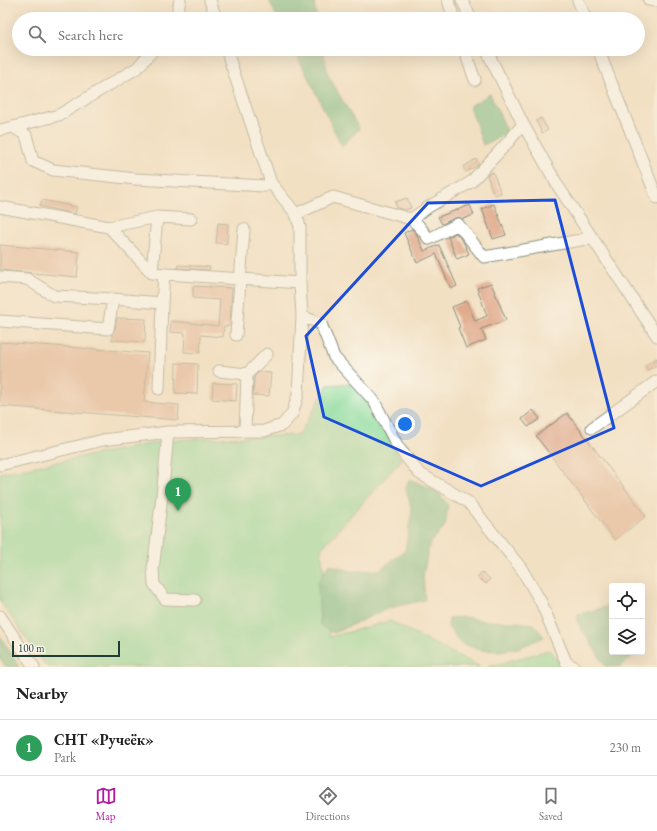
<!DOCTYPE html>
<html lang="en">
<head>
<meta charset="utf-8">
<style>
	:root { --surface:#fff; --page:#f6f6f6; --text:#222; --muted:#767676; --line:#e0e0e0; --accent:#b5179e }
	body { margin:0; font-family:"EB Garamond",serif; background:var(--page); color:var(--text) }
	.controls { position:absolute; right:12px; bottom:12px; display:grid; overflow:hidden; border-radius:4px; box-shadow:0 4px 16px #0002 }
	.controls button { width:36px; height:36px; display:grid; place-items:center; padding:0; border:0; border-bottom:1px solid var(--line); background:var(--surface); color:var(--text); font:20px sans-serif }
	.scale { position:absolute; left:12px; bottom:10px; width:108px; box-sizing:border-box; padding-left:4px; border:2px solid #1f3d34; border-top:0; font-size:11px; line-height:14px; white-space:nowrap; color:#1f3d34; -webkit-text-stroke:3px #fbf7ec; paint-order:stroke }
	.you { position:absolute; left:405px; top:424px; width:14px; height:14px; margin:-10px; border:3px solid #fff; border-radius:50%; background:#1a73e8; box-shadow:0 0 0 6px #1a73e833 }
	.badge { display:grid; place-items:center; width:26px; height:26px; border-radius:50%; background:var(--accent); color:#fff; font-size:13px; font-weight:700 }
	.pin { position:absolute; translate:-50% -33px; filter:drop-shadow(0 1px 2px #0008) }
	.pin::after { content:''; position:absolute; top:21px; width:14px; height:12px; background:inherit; clip-path:polygon(0 0,100% 0,50% 100%) }
	.list { margin:0; padding:0; list-style:none }
	h2 { display:flex; justify-content:space-between; align-items:center; height:52px; margin:0; padding:0 16px; font-size:17px }
	h2 small { font-size:13px; font-weight:400; color:var(--muted) }
	.list li { display:grid; grid-template-columns:26px 1fr auto; gap:12px; align-items:center; box-sizing:border-box; height:56px; padding:0 16px; border-top:1px solid var(--line) }
	.list b { display:block; font-size:15px; white-space:nowrap }
	.list p { margin:0; font-size:13px; white-space:nowrap; color:var(--muted) }
	.list em { font-size:13px; font-style:normal; color:var(--muted) }
	.icon { flex:none; width:22px; height:22px; fill:none; stroke:currentColor; stroke-width:2; stroke-linecap:round; stroke-linejoin:round }
	.map { position:relative; flex:none; width:657px; height:667px; overflow:hidden }
	.search { position:absolute; background:var(--surface); box-shadow:0 4px 16px #0002; left:12px; right:12px; top:12px; height:44px; display:flex; align-items:center; gap:10px; box-sizing:border-box; padding:0 14px; border-radius:22px; color:var(--muted); font-size:15px }
	.sheet { height:108px; background:var(--surface) }
	nav { display:flex; justify-content:space-around; align-items:center; box-sizing:border-box; height:56px; border-top:1px solid var(--line); background:var(--surface); font-size:11px; color:var(--muted) }
	nav a { display:grid; justify-items:center; gap:2px }
	nav .on { color:var(--accent) }
	.map>svg:first-child { display:block }
</style>
</head>
<body>
<div class="map">
<svg width="657" height="667" viewBox="0 0 657 667">
	<rect width="100%" height="100%" fill="#fbf7ec"/>
	<filter id="ink" filterUnits="userSpaceOnUse"><feTurbulence type="fractalNoise" baseFrequency=".025" numOctaves="2"/><feDisplacementMap in="SourceGraphic" scale="8" xChannelSelector="R" yChannelSelector="G"/><feConvolveMatrix kernelMatrix="1 2 1 2 8 2 1 2 1" color-interpolation-filters="sRGB"/></filter>
	<filter id="wash" filterUnits="userSpaceOnUse"><feTurbulence type="fractalNoise" baseFrequency=".012" numOctaves="4" result="noise"/><feDisplacementMap in="SourceGraphic" scale="16" xChannelSelector="R" yChannelSelector="G"/><feGaussianBlur stdDeviation="0.9" result="paint"/><feColorMatrix in="noise" values="0 0 0 0 0 0 0 0 0 0 0 0 0 0 0 0 0 1.4 0 .05"/><feComposite in="paint" operator="in"/></filter>
	<g filter="url(#wash)">
		<rect width="100%" height="100%" fill="#f2e0c3"/>
		<path fill="#8adb9b" stroke="#548c68" d="M358,383L401,460L321,549L330,637L390,621L480,667H47L0,601V473L170,440L299,435L328,385Z
			M549,650L563,667H487Z"/>
		<path fill="#6fbb83" stroke="#477c5c" d="M269,0H315L314,3L317,19H278Z
			M294,49H323L328,75L359,129L342,146Z
			M490,94L508,133L483,145L470,106Z
			M409,479L437,491L448,505L445,526L430,543L423,575L425,600L389,608L334,633L320,625L318,583L329,564L350,571L379,570L405,551L412,511L406,488Z
			M612,605V652H637L621,666L606,667L577,622L578,614L592,611Z
			M464,617L484,621L514,622L534,624L544,637L518,648L498,651L480,650L461,643L448,627L449,618Z
			M0,635L19,667H6L0,658Z"/>
		<g id="blocks">
			<path fill="#e0aa8c" d="M541,118L548,130L542,133L536,121Z
				M476,159L479,164L466,172L463,167Z
				M493,172L501,193L494,195L487,175Z
				M407,198L411,208L405,210L397,208L395,202Z
				M42,200L77,207L75,214L40,206Z
				M494,204L506,235L493,239L482,209Z
				M470,205L474,215L463,219L458,217L455,218L442,224L438,217Z
				M218,223L228,224L227,244L216,243Z
				M412,229L417,235L424,251L439,245L457,286L451,289L436,254L417,263L404,233Z
				M456,233L464,243L469,254L457,259L448,237Z
				M0,245L79,252L77,277L0,270Z
				M178,265L210,267L209,270L177,268Z
				M491,283L506,320L481,329L486,340L466,348L458,328L460,327L452,307L467,301L475,321L487,316L477,288Z
				M193,286L232,288L230,326H224L223,337L201,335L200,353L184,352L185,333L170,332L171,321L218,326L220,300L193,298Z
				M117,318L146,319L145,342L112,340V334L115,330Z
				M0,342L148,353L144,402L179,405L178,420L0,406Z
				M657,358V365L648,370L645,365Z
				M176,363L198,364L197,394L175,393Z
				M259,372L271,373L269,396L253,395L254,377Z
				M213,383L237,384L236,401L212,399Z
				M533,410L540,419L528,427L522,419Z
				M567,413L646,516L615,540L536,436Z
				M482,572L490,579L486,584L477,577Z"/>
		</g>
	</g>
	<g filter="url(#ink)">
		<use href="#blocks" fill-opacity="0" stroke="#888e7c" stroke-width="1"/>
		<g fill="none" stroke-linecap="round" stroke-linejoin="round">
			<defs>
				<path id="minor" d="M210,0L216,19
					M448,0L454,19
					M462,0L471,19
					M578,0L586,19
					M649,0L657,1
					M176,19L180,0
					M464,49L475,80
					M486,49L523,124L558,186L657,336
					M598,49L657,198
					M13,127L59,115L137,68L154,49
					M0,130L13,127L26,135L33,161L53,170L136,179L265,186L271,183
					M0,207L109,227L152,273L300,283
					M296,214L333,197L411,219L419,226L429,239L458,224L484,257L592,238
					M411,219L430,206L471,182L509,141L523,124
					M109,227L157,217L191,219
					M152,273L157,217
					M0,277L27,279L54,296L113,299
					M302,316L321,324L334,357L374,401L398,447L419,473L468,502L521,568L541,602L566,662L574,667
					M0,321L108,329L113,299L162,303L164,274
					M236,335L244,229
					M219,371L247,374
					M159,389L162,303
					M592,428L657,381
					M245,431L247,374L267,354
					M168,432L163,488L153,569L154,584L165,599L195,600
					M0,465L103,440L168,432L264,431L282,425L292,414L298,395L302,316L300,283V227L296,214L271,183L226,49
					M0,616L34,667"/>
			</defs>
			<use href="#minor" stroke="#888e7c" stroke-width="13"/>
			<use href="#minor" stroke="#fff" stroke-width="11"/>
		</g>
	</g>
	<path d="M0 0H657V667H0ZM555,200L614,428L481,486L324,417L306,336L428,203Z" fill="#f2e0c3" fill-opacity=".55" fill-rule="evenodd"/>
	<path fill="none" stroke="#1d4ed8" stroke-width="3" stroke-linejoin="round" d="M555,200L614,428L481,486L324,417L306,336L428,203Z"/>
</svg>
<div class="controls">
<button><svg class="icon" aria-label="locate" viewBox="0 0 24 24"><circle cx="12" cy="12" r="6"/><path d="M12 2v4M12 18v4M2 12h4M18 12h4"/></svg></button>
<button><svg class="icon" aria-label="layers" viewBox="0 0 24 24"><path d="M12 4l9 5-9 5-9-5zM3 14l9 5 9-5"/></svg></button>
</div>
<div class="scale">100 m</div>
<div class="you"></div>
<div class="pin badge" style="left:178px;top:511px;background:#2e9e5b">1</div>
<div class="search"><svg class="icon" aria-label="search" viewBox="0 0 24 24"><circle cx="10" cy="10" r="6"/><path d="M15 15l6 6"/></svg>Search here</div>
</div>
<section class="sheet">
<h2>Nearby<small></small></h2>
<ul class="list">
<li><span class="badge" style="background:#2e9e5b">1</span><div><b>СНТ «Ручеёк»</b><p>Park</p></div><em>230 m</em></li>
</ul>
</section>
<nav>
<a class="on"><svg class="icon" aria-label="map" viewBox="0 0 24 24"><path d="M3 6l6-2 6 2 6-2v14l-6 2-6-2-6 2zM9 4v14M15 6v14"/></svg>Map</a>
<a><svg class="icon" aria-label="directions" viewBox="0 0 24 24"><path d="M12 3l9 9-9 9-9-9zM9 14v-3h6M13 9l2 2-2 2"/></svg>Directions</a>
<a><svg class="icon" aria-label="saved" viewBox="0 0 24 24"><path d="M7 4h10v16l-5-4-5 4z"/></svg>Saved</a>
</nav>
</body>
</html>
